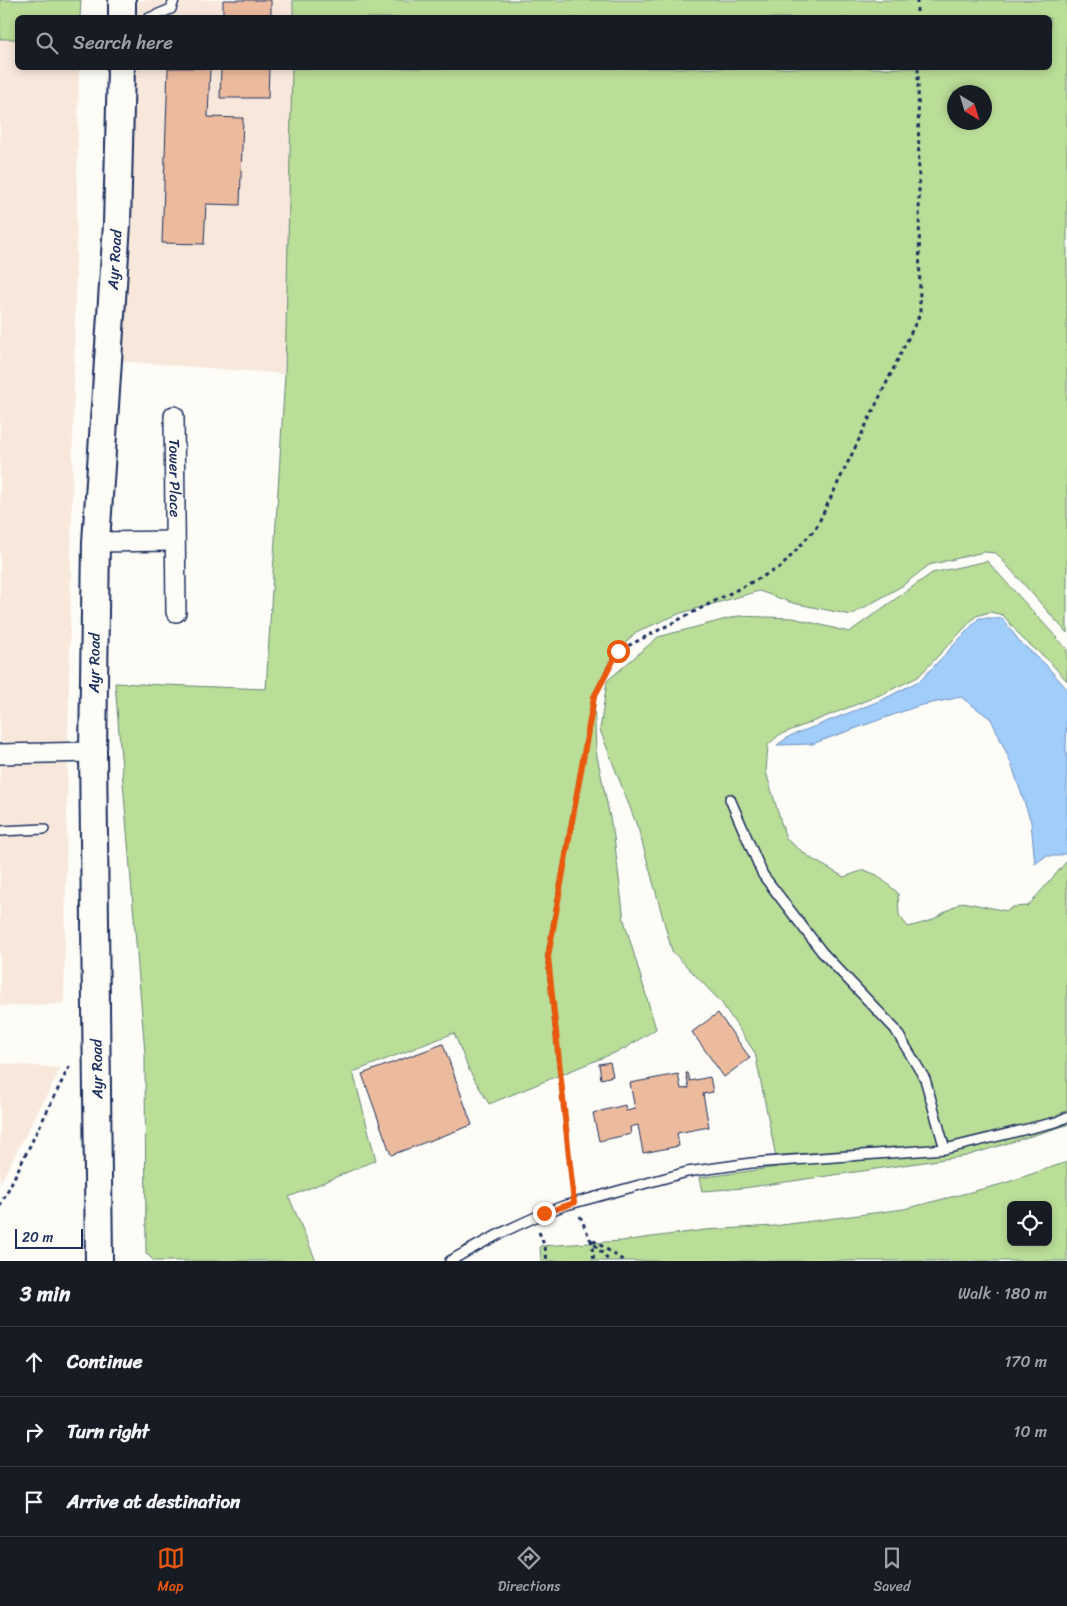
<!DOCTYPE html>
<html lang="en">
<head>
<meta charset="utf-8">
<style>
	:root { --surface:#171b24; --page:#242831; --text:#f1f3f6; --muted:#9ea1a6; --line:#363941; --accent:#ea580c }
	body { margin:0; font-family:Sriracha,sans-serif; background:var(--page); color:var(--text) }
	.controls { position:absolute; right:15px; bottom:15px; display:grid; overflow:hidden; border-radius:8px; box-shadow:0 2px 8px #0003 }
	.controls button { width:45px; height:45px; display:grid; place-items:center; padding:0; border:0; border-bottom:1px solid var(--line); background:var(--surface); color:var(--text); font:25px sans-serif }
	.compass { position:absolute; left:947px; top:85px; width:45px; height:45px; border-radius:50%; background:var(--surface); box-shadow:0 2px 8px #0003; rotate:142deg }
	.scale { position:absolute; left:15px; bottom:12px; width:68px; box-sizing:border-box; padding-left:5px; border:2px solid #1b2f5e; border-top:0; font-size:14px; line-height:18px; white-space:nowrap; color:#1b2f5e; -webkit-text-stroke:4px #fdfcf7; paint-order:stroke }
	.stop { position:absolute; width:15px; height:15px; margin:-11px; border:4px solid #ea580c; border-radius:50%; background:#fff }
	.stop.end { background:#ea580c; border-color:#fff; box-shadow:0 1px 5px #0008 }
	.list { margin:0; padding:0; list-style:none }
	h2 { display:flex; justify-content:space-between; align-items:center; height:65px; margin:0; padding:0 20px; font-size:21px }
	h2 small { font-size:16px; font-weight:400; color:var(--muted) }
	.list li { display:grid; grid-template-columns:32px 1fr auto; gap:15px; align-items:center; box-sizing:border-box; height:70px; padding:0 20px; border-top:1px solid var(--line) }
	.list b { display:block; font-size:19px; white-space:nowrap }
	.list em { font-size:16px; font-style:normal; color:var(--muted) }
	.icon { flex:none; width:28px; height:28px; fill:none; stroke:currentColor; stroke-width:2; stroke-linecap:round; stroke-linejoin:round }
	.map { position:relative; flex:none; width:1067px; height:1261px; overflow:hidden }
	.search { position:absolute; background:var(--surface); box-shadow:0 2px 8px #0003; left:15px; right:15px; top:15px; height:55px; display:flex; align-items:center; gap:12px; box-sizing:border-box; padding:0 18px; border-radius:8px; color:var(--muted); font-size:19px }
	.sheet { height:275px; background:var(--surface) }
	nav { display:flex; justify-content:space-around; align-items:center; box-sizing:border-box; height:70px; border-top:1px solid var(--line); background:var(--surface); font-size:14px; color:var(--muted) }
	nav a { display:grid; justify-items:center; gap:2px }
	nav .on { color:var(--accent) }
	.map>svg:first-child { display:block }
</style>
</head>
<body>
<div class="map">
<svg width="1067" height="1261" viewBox="0 0 1067 1261">
	<rect width="100%" height="100%" fill="#fdfcf7"/>
	<filter id="ink" filterUnits="userSpaceOnUse"><feTurbulence type="fractalNoise" baseFrequency=".02" numOctaves="2"/><feDisplacementMap in="SourceGraphic" scale="10" xChannelSelector="R" yChannelSelector="G"/><feConvolveMatrix kernelMatrix="1 2 1 2 8 2 1 2 1" color-interpolation-filters="sRGB"/></filter>
	<g filter="url(#ink)">
		<path fill="#f8e8dc" d="M135,0H293V17L135,18Z
			M0,39H17L18,68H79L64,1004L0,1006Z
			M132,68H292L285,374L118,361Z
			M0,1063L61,1068L0,1183Z"/>
		<path fill="#badd97" stroke="#6a867a" fill-rule="evenodd" d="M0,0H81L80,17L18,18L17,39H0Z
			M293,0H1067V633L996,553L984,552L929,565L902,586L851,615L793,603L759,591L681,613L636,632L610,660L594,697L596,751L614,837L624,920L656,1029L624,1049L489,1104L469,1070L454,1033L353,1072L376,1160L289,1197L316,1261H154L146,1253L145,1053L115,683L266,689L285,374L292,68H1050V18H293ZM984,92V122H954V92Z
			M987,561L1067,649V681L1048,660L1023,639L1003,615L990,612L976,616L918,677L880,695L779,735L768,745L766,772L786,839L812,859L844,877L864,870L877,875L898,893L899,915L908,927L930,921L962,902L1007,911L1013,907L1028,906L1067,861V1125L966,1156L744,1188L702,1191L699,1178L778,1167L755,1053L721,1002L672,951L639,831L600,730L607,681L658,637L738,616L793,618L849,632L932,573Z
			M1067,1162V1261H541L540,1246L622,1241L705,1230L774,1226L904,1209L1002,1184ZM1011,1205H1048V1242H1011Z"/>
		<path fill="#a1cdfb" stroke="#6b8ebc" d="M979,618H1002L1020,642L1045,664L1067,689L1066,750L1067,752V853L1058,856H1046L1035,864L1031,822L1011,763L991,719L961,697L918,706L812,744L777,745L790,736L882,700L921,680Z"/>
		<path fill="#ecbb9d" stroke="#1b2f5e" d="M223,0H271V18H223Z
			M168,68H210L208,117L243,118L240,205L206,204L204,244L162,243Z
			M221,68H269L268,98H220Z
			M718,1013L750,1058L724,1077L692,1032Z
			M443,1044L472,1125L391,1155L362,1074Z
			M610,1062L613,1076L601,1079L599,1064Z
			M686,1073H688L690,1081L710,1077L713,1092L703,1094L709,1127L677,1133L679,1146L643,1153L638,1125L630,1127L631,1134L599,1141L593,1113L625,1105L626,1111L635,1109L630,1083L678,1074L681,1089L689,1088Z"/>
		<g fill="none" stroke-linecap="round" stroke-linejoin="round">
			<defs>
				<path id="service" d="M149,18L171,9L174,0
					M730,799L763,875L822,952L895,1029L925,1079L945,1149
					M0,831L44,829
					M450,1261C486,1240 523,1221 563,1206L687,1172L751,1163L945,1149L1056,1122L1067,1117"/>
				<g id="minor">
					<path id="s1" d="M174,416L176,612"/>
					<path d="M96,542L175,541"/>
					<path d="M0,754L93,752"/>
				</g>
				<g id="secondary">
					<path d="M122,18V0"/>
					<path id="s2" d="M99,1261L93,752L96,542L117,224L121,68"/>
				</g>
			</defs>
			<use href="#service" stroke="#1b2f5e" stroke-width="12"/>
			<use href="#minor" stroke="#1b2f5e" stroke-width="22"/>
			<use href="#secondary" stroke="#1b2f5e" stroke-width="30"/>
			<path stroke="#1b2f5e" stroke-width="3" stroke-dasharray="4 4" stroke-linecap="butt" d="M917,0V18
				M572,1188L547,957L594,697L618,651L781,567L816,528L920,314L918,68
				M0,1206L71,1063
				M580,1216L590,1239L609,1261
				M539,1232L545,1247L547,1261
				M591,1239L594,1261
				M593,1240L624,1261"/>
			<use href="#service" stroke="#fdfcf7" stroke-width="9"/>
			<use href="#minor" stroke="#fdfcf7" stroke-width="19"/>
			<use href="#secondary" stroke="#fdfcf7" stroke-width="26"/>
		</g>
	</g>
	<g fill="none" stroke-linecap="round" stroke-linejoin="round" filter="url(#ink)">
		<path stroke="#ea580c" stroke-width="6" d="M544,1213L574,1203L548,957L594,697L618,651"/>
	</g>
	<g text-anchor="middle" dominant-baseline="central" stroke-width="4" stroke-linejoin="round" paint-order="stroke">
		<g font-size="15" fill="#1b2f5e" stroke="#fdfcf7">
			<text stroke="none"><textPath href="#s2" startOffset="1002">Ayr Road</textPath></text>
			<text stroke="none"><textPath href="#s1" startOffset="62">Tower Place</textPath></text>
			<text stroke="none"><textPath href="#s2" startOffset="598">Ayr Road</textPath></text>
			<text transform="translate(97 1069) rotate(-91)">Ayr Road</text>
		</g>
	</g>
</svg>
<div class="controls">
<button><svg class="icon" aria-label="locate" viewBox="0 0 24 24"><circle cx="12" cy="12" r="6"/><path d="M12 2v4M12 18v4M2 12h4M18 12h4"/></svg></button>
</div>
<svg class="compass" viewBox="-18 -18 36 36"><path d="M0-13l5 13h-10z" fill="#e53935"/><path d="M0 13l5-13h-10z" fill="#9ea1a6"/></svg>
<div class="scale">20 m</div>
<div class="stop" style="left:618px;top:651px"></div>
<div class="stop end" style="left:544px;top:1213px"></div>
<div class="search"><svg class="icon" aria-label="search" viewBox="0 0 24 24"><circle cx="10" cy="10" r="6"/><path d="M15 15l6 6"/></svg>Search here</div>
</div>
<section class="sheet">
<h2>3 min<small>Walk · 180 m</small></h2>
<ul class="list">
<li><svg class="icon" aria-label="ahead" viewBox="0 0 24 24"><path d="M12 20V5M6 11l6-6 6 6"/></svg><div><b>Continue</b></div><em>170 m</em></li>
<li><svg class="icon" aria-label="right" viewBox="0 0 24 24"><path d="M7 20v-9h11M14 6l5 5-5 5"/></svg><div><b>Turn right</b></div><em>10 m</em></li>
<li><svg class="icon" aria-label="arrive" viewBox="0 0 24 24"><path d="M6 21V4h12l-3 4 3 4H6"/></svg><div><b>Arrive at destination</b></div></li>
</ul>
</section>
<nav>
<a class="on"><svg class="icon" aria-label="map" viewBox="0 0 24 24"><path d="M3 6l6-2 6 2 6-2v14l-6 2-6-2-6 2zM9 4v14M15 6v14"/></svg>Map</a>
<a><svg class="icon" aria-label="directions" viewBox="0 0 24 24"><path d="M12 3l9 9-9 9-9-9zM9 14v-3h6M13 9l2 2-2 2"/></svg>Directions</a>
<a><svg class="icon" aria-label="saved" viewBox="0 0 24 24"><path d="M7 4h10v16l-5-4-5 4z"/></svg>Saved</a>
</nav>
</body>
</html>
